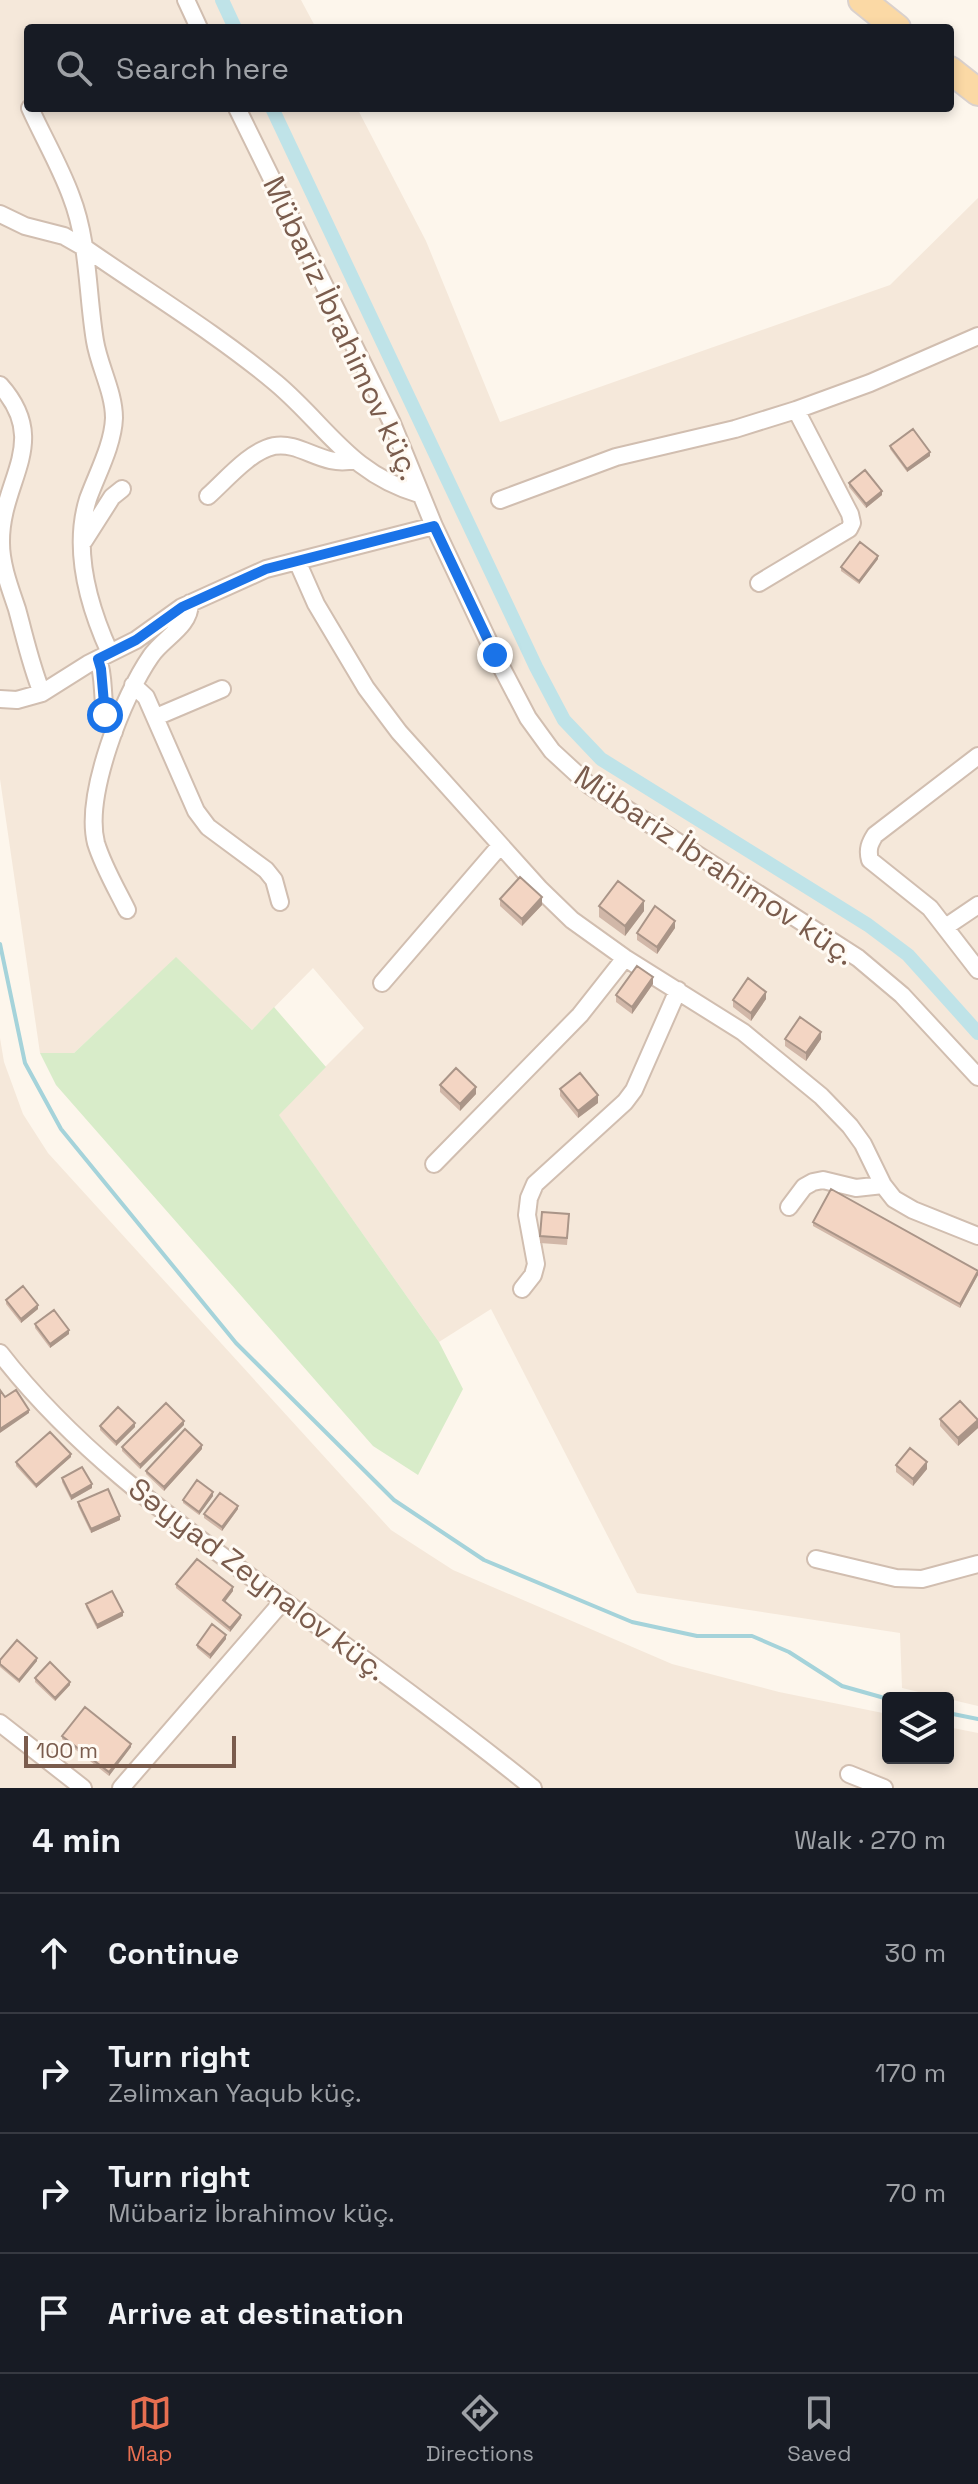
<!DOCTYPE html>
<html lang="en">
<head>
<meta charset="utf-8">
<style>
	:root { --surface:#171b24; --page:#242831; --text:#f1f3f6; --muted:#9ea1a6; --line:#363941; --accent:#e76f51 }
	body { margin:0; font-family:"Space Grotesk",sans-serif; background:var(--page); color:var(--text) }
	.controls { position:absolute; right:24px; bottom:24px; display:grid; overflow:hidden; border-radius:8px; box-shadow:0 4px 12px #0003 }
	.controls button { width:72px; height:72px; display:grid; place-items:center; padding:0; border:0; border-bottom:2px solid var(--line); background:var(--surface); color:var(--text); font:40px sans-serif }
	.scale { position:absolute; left:24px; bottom:20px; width:212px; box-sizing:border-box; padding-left:8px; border:4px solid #7a5c4d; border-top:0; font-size:22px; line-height:28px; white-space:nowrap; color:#7a5c4d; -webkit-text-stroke:6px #fffaf3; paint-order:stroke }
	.stop { position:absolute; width:24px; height:24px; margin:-18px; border:6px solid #1a73e8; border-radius:50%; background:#fff }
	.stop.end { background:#1a73e8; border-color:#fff; box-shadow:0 2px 8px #0008 }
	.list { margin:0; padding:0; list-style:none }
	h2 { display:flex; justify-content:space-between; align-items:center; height:104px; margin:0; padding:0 32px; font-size:34px }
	h2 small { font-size:26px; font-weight:400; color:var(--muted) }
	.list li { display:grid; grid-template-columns:52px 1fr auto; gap:24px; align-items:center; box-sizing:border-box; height:120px; padding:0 32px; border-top:2px solid var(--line) }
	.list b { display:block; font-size:30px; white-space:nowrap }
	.list p { margin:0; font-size:26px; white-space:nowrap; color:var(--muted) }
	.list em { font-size:26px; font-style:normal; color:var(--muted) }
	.icon { flex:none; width:44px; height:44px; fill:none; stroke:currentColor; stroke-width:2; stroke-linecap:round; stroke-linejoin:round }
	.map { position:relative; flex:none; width:978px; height:1788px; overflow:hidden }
	.search { position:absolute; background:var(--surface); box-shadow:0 4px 12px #0003; left:24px; right:24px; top:24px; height:88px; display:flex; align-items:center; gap:20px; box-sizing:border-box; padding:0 28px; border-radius:8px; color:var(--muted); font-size:30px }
	.sheet { height:584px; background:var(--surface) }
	nav { display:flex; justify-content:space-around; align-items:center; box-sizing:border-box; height:112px; border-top:2px solid var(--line); background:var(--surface); font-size:22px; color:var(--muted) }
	nav a { display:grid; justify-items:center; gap:4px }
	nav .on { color:var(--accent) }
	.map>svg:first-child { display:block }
</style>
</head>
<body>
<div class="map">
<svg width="978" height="1788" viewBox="0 0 978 1788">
	<rect width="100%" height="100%" fill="#fdf6ec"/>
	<path fill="#f5e8da" d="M0,0H301L316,28H28V108H357L426,241L500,422L890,285L978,198V1706L902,1688L900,1633L637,1593L491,1309L439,1342L278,1114L364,1028L313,968L252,1030L176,958L74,1053H40L0,779Z
		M0,1038L4,1062L23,1114L48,1153L391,1530L453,1570L672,1664L779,1692L888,1714V1758H948V1727L978,1733V1788H0Z"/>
	<path fill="#d8ecc9" d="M176,957L252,1030L274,1007L326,1067L279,1115L439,1342L463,1389L418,1475L373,1446L56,1085L40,1053H74Z"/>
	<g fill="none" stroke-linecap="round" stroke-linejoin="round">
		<path stroke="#a5d3da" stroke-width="4" d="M0,944L25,1063L61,1129L236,1343L394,1500L484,1560L632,1622L697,1636H752L789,1652L842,1686L888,1699
			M948,1713L978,1719"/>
		<path stroke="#bfe3e8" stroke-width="14" d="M222,0L235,28
			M272,108L536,667L564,720L601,759L868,925L908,955L978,1033"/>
		<defs>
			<path id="street" d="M186,0L199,28
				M30,108C43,137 60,166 71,196C89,242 87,293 95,341C99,366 114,392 114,418C113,445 97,474 88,499C72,550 89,607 110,653
				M237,108L392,423L434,526L495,655L528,718L552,751L589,785L858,958L902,995L978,1077
				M0,214L25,226L64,236L85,248C148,292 216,333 276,383C326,425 350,474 419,494
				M0,385C52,443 0,480 1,543C1,565 10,588 17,609C25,638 31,666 42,693
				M208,496C226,480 250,451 274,446C301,441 323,468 354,460
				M500,500L616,457L735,429L796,410L870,383L978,336
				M84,541L112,497L122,489
				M297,561L316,604L366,688L399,732L540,889L572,920L625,958L743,1032L821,1096L850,1126L863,1144L883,1185L894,1199L913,1210L978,1236
				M759,583L849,529L852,523L850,514L796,410
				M98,659C107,683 98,710 114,732
				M133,685L146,697L196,811L208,827L266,870L274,880L280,902
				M0,699L17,700L42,693L88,664L136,640L182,607L266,569L434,526
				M156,717L222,689
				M978,756L875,835C870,843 867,849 870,860L930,908L978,970
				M127,910C116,888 103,866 96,843C84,795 123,696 151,656C163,638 190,627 190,603
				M947,926L978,905
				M382,983L499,847
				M434,1164L580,1015L625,958
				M789,1207L804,1187L813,1182L823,1180L856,1188L883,1185
				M522,1289L533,1275L536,1264L527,1215L529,1198L535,1184L625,1102L634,1090L678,990
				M0,1353C71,1445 166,1515 259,1583C351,1650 444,1716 533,1788
				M816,1559L896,1578L922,1579L978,1564
				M0,1723L83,1788
				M849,1774L884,1788
				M121,1788L283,1601"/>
			<path id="primary" d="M862,0L897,28
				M950,70L978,92"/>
		</defs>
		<use href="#street" stroke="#d1beb0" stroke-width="20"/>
		<use href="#primary" stroke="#dad1cd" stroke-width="30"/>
		<use href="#street" stroke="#fff" stroke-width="16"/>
		<use href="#primary" stroke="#fbd9a5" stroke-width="26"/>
	</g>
	<path fill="#d1b7a8" d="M890,446L930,456L907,472L890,449Z
		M849,483L882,495L866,508L849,487Z
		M878,559L859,584L841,571V567Z
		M500,899L542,905L522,926L500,906Z
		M599,906L644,911L625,936L599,917Z
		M675,928L657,954L637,940V933Z
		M653,984L632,1014L616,1002V995Z
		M766,999L751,1021L733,1007V1000Z
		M785,1039H821L806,1061L785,1046Z
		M440,1085L476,1094L460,1111L440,1092Z
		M560,1089L598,1103L578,1118L560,1096Z
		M569,1221L567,1245L540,1243V1236Z
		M813,1222L978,1271V1275L960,1308L813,1226Z
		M6,1300L38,1309L21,1323L6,1304Z
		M35,1324L69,1334L50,1348L35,1328Z
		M940,1419L978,1428L958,1446L940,1426Z
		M184,1425L140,1469L122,1451V1447Z
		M100,1426L135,1427L116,1446L100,1430Z
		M202,1449L164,1491L146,1474V1471Z
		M71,1457L36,1488L16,1466V1462Z
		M896,1465L927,1469L913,1486L896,1472Z
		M62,1478L92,1488L71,1500L62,1482Z
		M213,1496L199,1515L183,1503V1500Z
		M78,1502L120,1520L91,1533L78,1506Z
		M238,1509L222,1531L204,1518V1514Z
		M176,1584L233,1591L225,1602L241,1618L230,1632L176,1588Z
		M86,1604L123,1616L97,1629L86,1607Z
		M226,1639L210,1659L197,1648V1645Z
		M0,1660L37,1661L19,1683L0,1667Z
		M35,1678L70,1685L55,1701L35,1682Z
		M62,1736L131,1747L109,1776L62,1739Z"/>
	<path fill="#aa9588" d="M930,452V456L907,472V469Z
		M882,491V495L866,508V504Z
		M878,556V559L859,584V581Z
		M542,897V905L522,926V919Z
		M644,901V911L625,936V926Z
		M675,921V928L657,954V947Z
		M653,977V984L632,1014V1007Z
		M766,992V999L751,1021V1013Z
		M821,1032V1039L806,1061V1053Z
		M476,1087V1094L460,1111V1104Z
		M598,1095V1103L578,1118V1111Z
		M978,1271V1275L960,1308V1304Z
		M38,1305V1309L21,1323V1319Z
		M69,1330V1334L50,1348V1344Z
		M29,1410V1413L0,1433V1429Z
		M978,1420V1428L958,1446V1438Z
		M184,1421V1425L140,1469V1465Z
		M135,1423V1427L116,1446V1442Z
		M202,1445V1449L164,1491V1487Z
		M71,1454V1457L36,1488V1485Z
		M927,1462V1469L913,1486V1479Z
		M92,1484V1488L71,1500V1496Z
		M213,1492V1496L199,1515V1512Z
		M238,1506V1509L222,1531V1527Z
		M120,1516V1520L91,1533V1529Z
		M233,1587V1591L223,1604V1600Z
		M123,1612V1616L97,1629V1625Z
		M241,1615V1618L230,1632V1628Z
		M226,1635V1639L210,1659V1655Z
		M37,1658V1661L19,1683V1680Z
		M70,1682V1685L55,1701V1698Z
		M131,1744V1747L109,1776V1772Z"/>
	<path fill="#f3d5c3" stroke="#aa9588" stroke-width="2" d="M913,429L930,452L907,469L890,446Z
		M865,470L882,491L866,504L849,483Z
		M860,542L878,556L859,581L841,567Z
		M520,877L542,897L522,919L500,899Z
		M618,881L644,901L625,926L599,906Z
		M655,906L675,921L657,947L637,933Z
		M637,966L653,977L632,1007L616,995Z
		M748,978L766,992L751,1013L733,1000Z
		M800,1017L821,1032L806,1053L785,1039Z
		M456,1068L476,1087L460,1104L440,1085Z
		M580,1073L598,1095L578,1111L560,1089Z
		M831,1189L978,1271L960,1304L813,1222Z
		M542,1212L569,1214L567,1238L540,1236Z
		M23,1286L38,1305L21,1319L6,1300Z
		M54,1310L69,1330L50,1344L35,1324Z
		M0,1390L5,1397L16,1390L29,1410L0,1429Z
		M960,1401L978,1420L958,1438L940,1419Z
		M166,1403L184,1421L140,1465L122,1447Z
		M118,1407L135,1423L116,1442L100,1426Z
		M185,1429L202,1445L164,1487L146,1471Z
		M50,1432L71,1454L36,1485L16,1462Z
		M910,1448L927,1462L913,1479L896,1465Z
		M82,1467L92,1484L71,1496L62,1478Z
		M197,1480L213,1492L199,1512L183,1500Z
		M108,1489L120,1516L91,1529L78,1502Z
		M220,1493L238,1506L222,1527L204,1514Z
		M197,1559L233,1587L223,1600L241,1615L230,1628L176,1584Z
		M112,1591L123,1612L97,1625L86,1604Z
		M212,1624L226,1635L210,1655L197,1645Z
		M17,1640L37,1658L19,1680L0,1664V1660Z
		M50,1662L70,1682L55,1698L35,1678Z
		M85,1707L131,1744L109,1772L62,1736Z"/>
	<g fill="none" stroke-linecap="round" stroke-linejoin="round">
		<path stroke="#1a73e8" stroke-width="10" d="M105,715L101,669L98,659L136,640L182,607L266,569L434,526L495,655"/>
	</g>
	<g text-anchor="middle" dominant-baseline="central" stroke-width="6" stroke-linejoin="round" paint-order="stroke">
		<g font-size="30" fill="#7a5c4d" stroke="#fffaf3">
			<text transform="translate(342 328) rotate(65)">Mübariz İbrahimov küç.</text>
			<text transform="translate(715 865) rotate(34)">Mübariz İbrahimov küç.</text>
			<text transform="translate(258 1579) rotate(37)">Səyyad Zeynalov küç.</text>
		</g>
	</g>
</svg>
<div class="controls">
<button><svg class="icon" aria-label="layers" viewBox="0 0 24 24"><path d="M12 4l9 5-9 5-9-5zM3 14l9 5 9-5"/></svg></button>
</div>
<div class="scale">100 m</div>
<div class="stop" style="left:105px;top:715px"></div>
<div class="stop end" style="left:495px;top:655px"></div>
<div class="search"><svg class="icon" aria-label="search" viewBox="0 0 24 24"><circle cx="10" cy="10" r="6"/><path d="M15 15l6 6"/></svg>Search here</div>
</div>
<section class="sheet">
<h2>4 min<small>Walk · 270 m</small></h2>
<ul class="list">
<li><svg class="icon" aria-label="ahead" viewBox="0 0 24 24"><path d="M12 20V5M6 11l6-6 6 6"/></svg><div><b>Continue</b></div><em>30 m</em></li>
<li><svg class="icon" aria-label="right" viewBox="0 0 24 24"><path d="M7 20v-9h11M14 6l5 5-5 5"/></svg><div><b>Turn right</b><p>Zəlimxan Yaqub küç.</p></div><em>170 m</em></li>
<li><svg class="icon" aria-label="right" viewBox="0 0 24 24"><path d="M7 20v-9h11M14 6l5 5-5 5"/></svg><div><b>Turn right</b><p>Mübariz İbrahimov küç.</p></div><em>70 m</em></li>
<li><svg class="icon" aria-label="arrive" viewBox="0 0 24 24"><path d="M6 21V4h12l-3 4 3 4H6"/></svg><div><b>Arrive at destination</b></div></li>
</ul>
</section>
<nav>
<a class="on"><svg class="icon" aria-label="map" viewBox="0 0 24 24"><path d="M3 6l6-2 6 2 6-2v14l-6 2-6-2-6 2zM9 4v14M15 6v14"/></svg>Map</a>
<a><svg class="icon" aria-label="directions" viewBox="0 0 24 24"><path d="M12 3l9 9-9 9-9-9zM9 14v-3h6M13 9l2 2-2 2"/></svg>Directions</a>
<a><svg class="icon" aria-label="saved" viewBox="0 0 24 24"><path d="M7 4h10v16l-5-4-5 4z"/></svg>Saved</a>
</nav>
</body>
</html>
